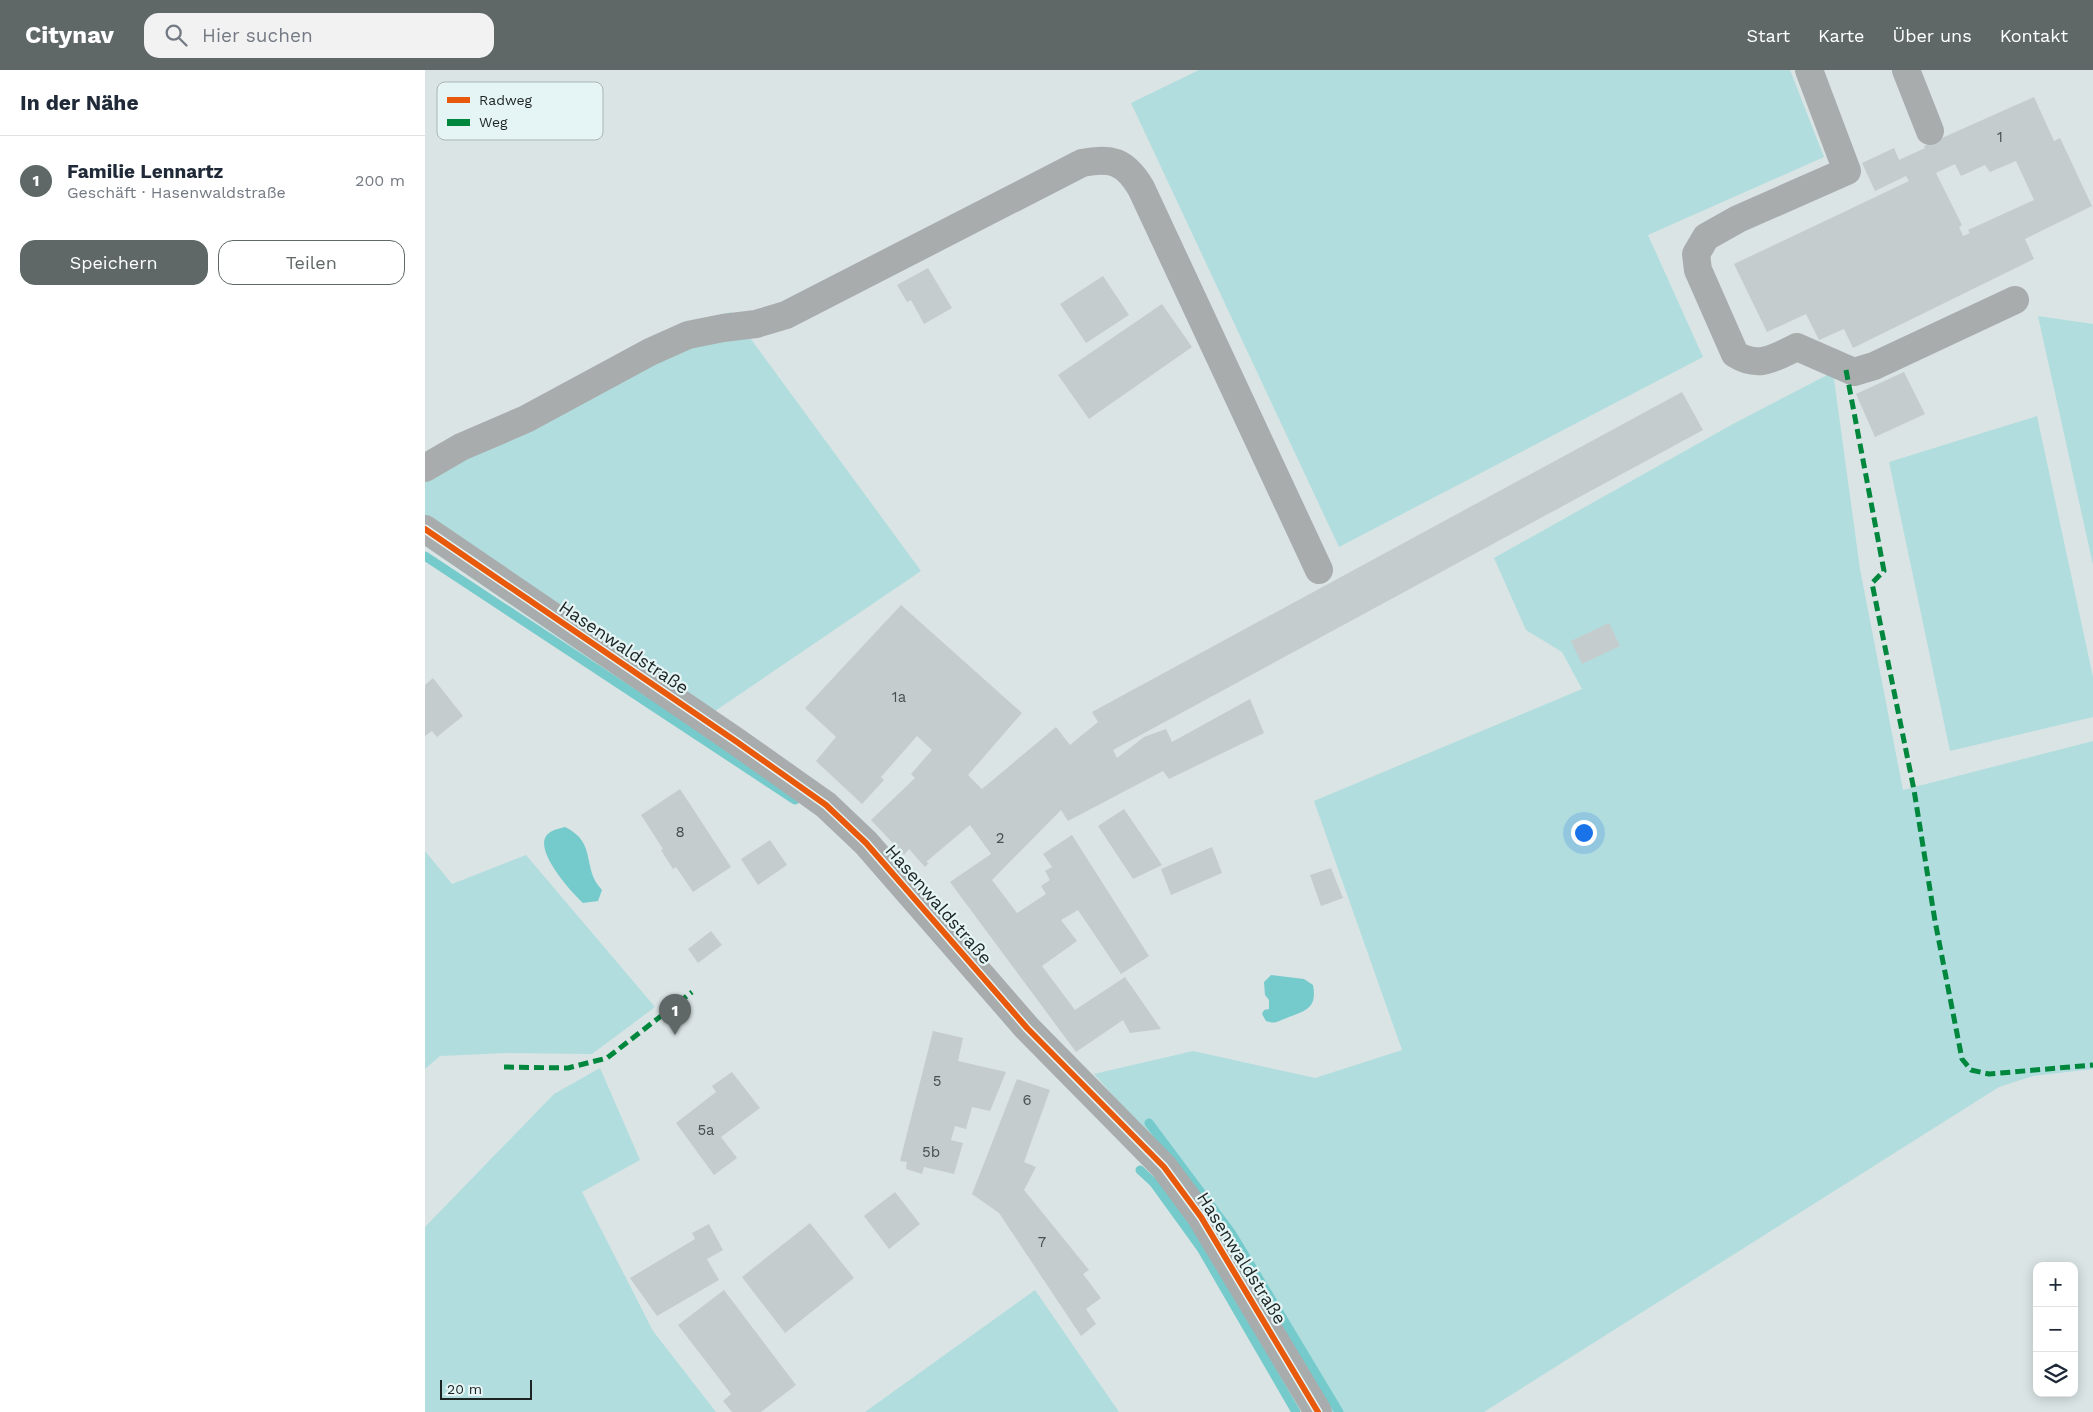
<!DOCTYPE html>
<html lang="de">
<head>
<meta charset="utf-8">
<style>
	:root { --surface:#fff; --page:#f2f2f3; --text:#1f2937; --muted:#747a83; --line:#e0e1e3; --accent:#5f6767 }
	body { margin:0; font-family:"Work Sans",sans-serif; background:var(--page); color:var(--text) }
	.controls { position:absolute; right:15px; bottom:15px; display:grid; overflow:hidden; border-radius:10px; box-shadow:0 2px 12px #0003 }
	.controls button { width:45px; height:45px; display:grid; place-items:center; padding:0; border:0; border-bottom:1px solid var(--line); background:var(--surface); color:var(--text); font:25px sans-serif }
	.scale { position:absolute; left:15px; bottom:12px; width:92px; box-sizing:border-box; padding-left:5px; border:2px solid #1d2323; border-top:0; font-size:14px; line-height:18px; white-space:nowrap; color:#1d2323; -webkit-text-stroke:4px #e5f4f4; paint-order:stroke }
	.you { position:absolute; left:1158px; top:762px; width:18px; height:18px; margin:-12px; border:4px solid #fff; border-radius:50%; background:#1a73e8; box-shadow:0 0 0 8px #1a73e833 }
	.badge { display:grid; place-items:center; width:32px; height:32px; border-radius:50%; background:var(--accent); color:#fff; font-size:16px; font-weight:700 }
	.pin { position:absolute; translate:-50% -41px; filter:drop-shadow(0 1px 2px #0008) }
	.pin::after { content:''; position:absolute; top:26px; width:18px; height:15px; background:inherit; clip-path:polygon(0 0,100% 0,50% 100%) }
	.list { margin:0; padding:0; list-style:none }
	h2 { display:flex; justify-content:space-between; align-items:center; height:65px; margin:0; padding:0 20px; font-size:21px }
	h2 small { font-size:16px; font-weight:400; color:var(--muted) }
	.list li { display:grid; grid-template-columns:32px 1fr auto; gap:15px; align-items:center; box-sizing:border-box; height:90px; padding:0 20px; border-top:1px solid var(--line) }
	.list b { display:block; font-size:19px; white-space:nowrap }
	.list p { margin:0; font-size:16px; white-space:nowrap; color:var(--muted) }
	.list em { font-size:16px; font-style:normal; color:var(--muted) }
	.actions { display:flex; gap:10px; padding:15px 20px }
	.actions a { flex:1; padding:11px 0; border:1px solid var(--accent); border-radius:15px; text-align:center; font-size:18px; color:var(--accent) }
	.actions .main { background:var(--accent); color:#fff }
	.icon { flex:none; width:28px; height:28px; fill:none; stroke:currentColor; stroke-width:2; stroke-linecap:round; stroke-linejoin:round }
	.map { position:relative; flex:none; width:1668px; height:1342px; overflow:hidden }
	header { display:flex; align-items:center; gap:30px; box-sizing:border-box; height:70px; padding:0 25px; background:var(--accent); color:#fff }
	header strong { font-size:24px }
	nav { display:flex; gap:28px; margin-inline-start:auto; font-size:18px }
	.search { width:350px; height:45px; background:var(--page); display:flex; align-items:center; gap:12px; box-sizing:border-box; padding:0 18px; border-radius:15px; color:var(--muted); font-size:19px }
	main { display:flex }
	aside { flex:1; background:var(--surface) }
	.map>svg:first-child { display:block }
</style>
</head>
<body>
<header>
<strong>Citynav</strong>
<div class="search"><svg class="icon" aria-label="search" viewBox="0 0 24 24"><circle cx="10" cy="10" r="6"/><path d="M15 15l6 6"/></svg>Hier suchen</div>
<nav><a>Start</a><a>Karte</a><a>Über uns</a><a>Kontakt</a></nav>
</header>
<main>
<aside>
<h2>In der Nähe<small></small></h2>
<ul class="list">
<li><span class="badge">1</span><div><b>Familie Lennartz</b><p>Geschäft · Hasenwaldstraße</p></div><em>200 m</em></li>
</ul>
<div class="actions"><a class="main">Speichern</a><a>Teilen</a></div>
</aside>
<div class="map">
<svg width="1668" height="1342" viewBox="0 0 1668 1342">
	<rect width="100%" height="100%" fill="#dae4e4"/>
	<path fill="#b1ddde" d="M774,0H1365L1399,87L1223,165L1278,287L914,477L706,33Z
		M306,242L496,501L265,658L0,476V386L257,255Z
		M1613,246L1668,254V495Z
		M1408,302L1435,499L1478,720L1668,671V999L1608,1006L1574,1017L1059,1342H886L707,1047L669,1004L768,981L890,1008L977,980L889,731L1157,619L1137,582L1101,560L1069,488L1308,354Z
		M1612,346L1668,607V647L1525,681L1464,392Z
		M0,781L27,814L101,785L230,937L167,984L81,983L15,986L0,999Z
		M175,998L215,1090L157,1122L228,1261L291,1342H0V1157L129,1024Z
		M610,1220L694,1342H440Z"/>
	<path fill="#75cacc" d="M140,757C173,773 156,798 177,820L173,831L158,833C146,822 113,785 120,768C124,760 133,759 140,757Z
		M846,905L879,909L888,915C893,941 877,941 859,949C852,952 849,954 841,951L837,944L839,940L844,939V930L840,925L839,912Z"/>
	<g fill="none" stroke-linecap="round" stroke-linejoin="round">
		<path stroke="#75cacc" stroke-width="9" d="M0,486L370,730
			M724,1053L807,1164L914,1342
			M715,1100L729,1113L776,1178L871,1342"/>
	</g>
	<path fill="#c5cccd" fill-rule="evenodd" d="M1609,27L1629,71L1635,68L1667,136L1600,169L1609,189L1428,278L1419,259L1394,270L1381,244L1342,262L1309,194L1484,111L1481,106L1450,121L1437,93L1469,78L1474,90L1500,78L1499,76ZM1591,91L1609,130L1543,160L1545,163L1538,166L1534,157L1537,155L1511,103L1530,94L1536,106L1560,95L1565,102Z
		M503,198L527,238L499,254L486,230L482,232L472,215Z
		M678,206L704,245L661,273L635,234Z
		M737,234L767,277L664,349L633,305Z
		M1479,302L1500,344L1450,367L1431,324Z
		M1257,322L1278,360L688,680L692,688L719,667L741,659L747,672L825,629L839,663L744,709L738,701L643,751L636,740L567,810L592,843L621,824L616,816L625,810L620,801L627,797L618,784L647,765L724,886L696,904L653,840L636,850L652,871L617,896L650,940L700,907L736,959L705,963L698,950L651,982L525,812L566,784L545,755L501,792L504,793L500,797L484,779L479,785L446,750L490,708L486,704L507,680L492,666L456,707L459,710L437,734L391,691L411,667L380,638L476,535L597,643L543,705L557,719L631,657L645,675L673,652L667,642Z
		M1184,553L1195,576L1157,594L1146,571Z
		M8,608L38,646L12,667L7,661L0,666V615Z
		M255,719L306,797L268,822L251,797L248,799L236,780L238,779L216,745Z
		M699,739L737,795L708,809L673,756Z
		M345,770L362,795L333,815L316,789Z
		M787,777L797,803L746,825L736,799Z
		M906,798L918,828L896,836L885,805Z
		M286,861L297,875L273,893L263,879Z
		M508,961L538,968L533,991L581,1002L565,1041L547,1037L541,1059L530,1056L526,1070L538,1073L529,1104L499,1097L497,1104L481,1099L482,1092L475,1091Z
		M307,1002L335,1038L296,1067L312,1088L289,1105L251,1053L291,1022L287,1016Z
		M592,1009L625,1020L599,1092L611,1097L599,1120L664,1200L658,1204L676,1228L661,1239L671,1254L656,1266L574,1143L547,1124Z
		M470,1122L495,1154L464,1179L439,1146Z
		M385,1153L429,1208L360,1263L317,1207Z
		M284,1154L298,1180L282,1189L294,1210L232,1246L205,1208L270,1169L267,1163Z
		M299,1220L371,1315L336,1342H307L298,1331L306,1324L253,1255Z"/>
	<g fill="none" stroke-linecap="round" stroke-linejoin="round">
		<path stroke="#a9acac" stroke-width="28" d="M1384,0L1422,101L1313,149L1281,167L1271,184L1273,200L1310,284C1334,299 1349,288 1372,277L1429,302L1449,296L1590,230
			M1481,0L1505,61
			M0,398L36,377L101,349L225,282L263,265L298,258L331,254L361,245L657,93C686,87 700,91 716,118L894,500
			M0,459L312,672L401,735L441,773L602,958L739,1097L776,1147L893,1342"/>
		<path stroke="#00873e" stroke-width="5" stroke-dasharray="10 5" stroke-linecap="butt" d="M1421,300L1459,501L1447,513L1489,720L1510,851L1537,989L1546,1000L1564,1004L1668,995
			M79,997L143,998L182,988L267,922"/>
		<defs>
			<path id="cycleway" d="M0,459L312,672L401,735L441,773L602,958L739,1097L776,1147L893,1342"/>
		</defs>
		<use href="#cycleway" stroke="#e5f4f4" stroke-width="9"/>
		<use href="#cycleway" stroke="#e8590c" stroke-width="6"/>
	</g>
	<g text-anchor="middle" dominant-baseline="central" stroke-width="4.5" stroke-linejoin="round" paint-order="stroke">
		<g font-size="15" fill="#494f4f">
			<text x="1575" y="67">1</text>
			<text x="474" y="627">1a</text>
			<text x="255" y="762">8</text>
			<text x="575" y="768">2</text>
			<text x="512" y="1011">5</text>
			<text x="602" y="1030">6</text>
			<text x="281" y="1060">5a</text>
			<text x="506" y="1082">5b</text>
			<text x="617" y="1172">7</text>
		</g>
		<g font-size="18" fill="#1d2323" stroke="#e5f4f4">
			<text transform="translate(199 577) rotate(34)">Hasenwaldstraße</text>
			<text transform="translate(514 834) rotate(49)">Hasenwaldstraße</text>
			<text transform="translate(817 1188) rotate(58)">Hasenwaldstraße</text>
		</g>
	</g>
	<rect x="12" y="12" width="166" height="58" rx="8" fill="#e5f4f4" stroke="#a9b5b5" stroke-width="1"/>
	<rect x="22" y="27" width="23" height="6" fill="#e8590c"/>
	<rect x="22" y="49" width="23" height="7" fill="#00873e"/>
	<g font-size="14" fill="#1d2323">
		<text x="54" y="35">Radweg</text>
		<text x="54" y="57">Weg</text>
	</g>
</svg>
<div class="controls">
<button>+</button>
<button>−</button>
<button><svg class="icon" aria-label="layers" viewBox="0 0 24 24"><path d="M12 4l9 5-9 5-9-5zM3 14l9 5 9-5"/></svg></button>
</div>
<div class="scale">20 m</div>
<div class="you"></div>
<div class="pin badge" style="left:250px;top:965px">1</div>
</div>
</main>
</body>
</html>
